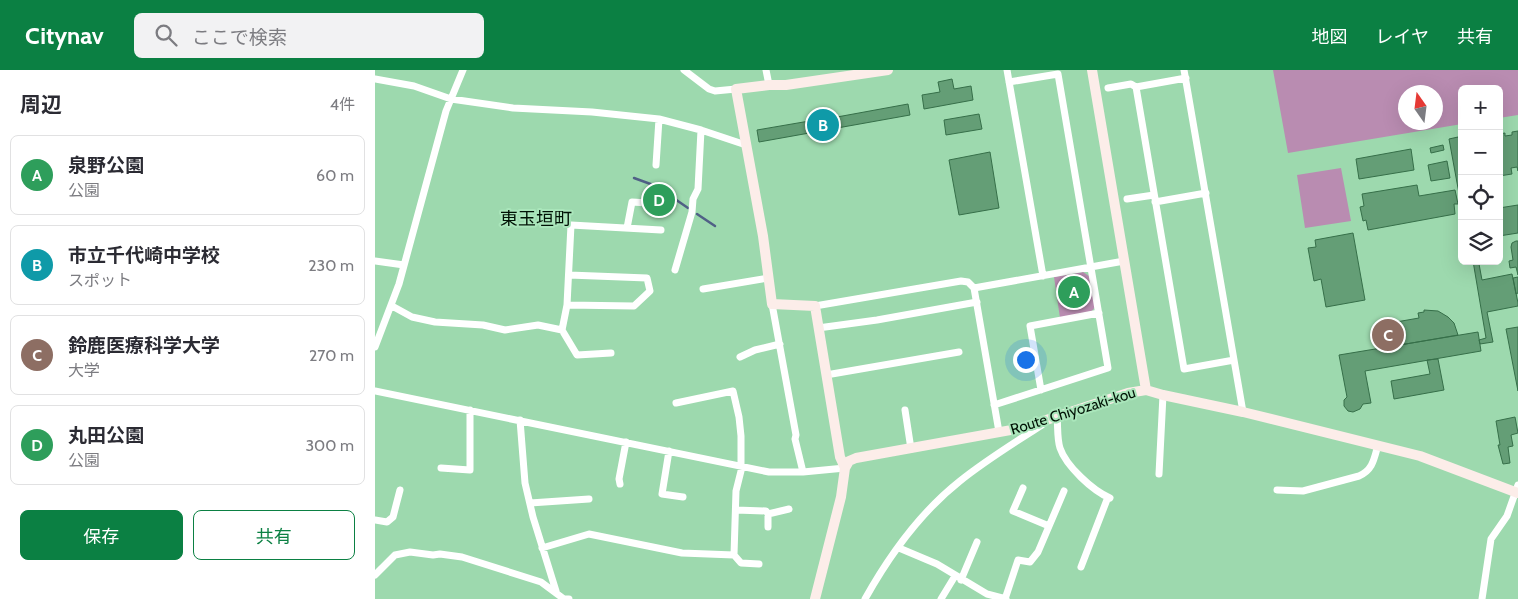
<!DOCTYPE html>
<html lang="ja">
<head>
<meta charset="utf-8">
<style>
	:root { --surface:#fff; --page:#f2f2f3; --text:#2b2b33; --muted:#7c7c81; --line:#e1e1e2; --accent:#0b8043 }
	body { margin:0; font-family:Cabin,"Noto Sans JP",sans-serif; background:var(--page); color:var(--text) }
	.controls { position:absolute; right:15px; top:15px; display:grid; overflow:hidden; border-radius:8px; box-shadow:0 5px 20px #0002 }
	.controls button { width:45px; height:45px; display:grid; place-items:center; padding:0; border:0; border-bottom:1px solid var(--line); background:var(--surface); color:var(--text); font:25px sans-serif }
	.compass { position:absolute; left:1023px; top:15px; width:45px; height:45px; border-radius:50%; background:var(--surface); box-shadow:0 5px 20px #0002; rotate:346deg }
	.you { position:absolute; left:650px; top:289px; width:18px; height:18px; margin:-12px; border:4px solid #fff; border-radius:50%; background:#1a73e8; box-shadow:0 0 0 8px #1a73e833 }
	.badge { display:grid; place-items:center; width:32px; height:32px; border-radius:50%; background:var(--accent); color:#fff; font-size:16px; font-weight:700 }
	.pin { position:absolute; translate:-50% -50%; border:2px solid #fff; box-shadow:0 1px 5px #0006 }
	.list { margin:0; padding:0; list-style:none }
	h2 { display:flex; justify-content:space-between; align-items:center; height:65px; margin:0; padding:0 20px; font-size:21px }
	h2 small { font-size:16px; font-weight:400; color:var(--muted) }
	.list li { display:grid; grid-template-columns:32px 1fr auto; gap:15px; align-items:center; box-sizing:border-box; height:80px; margin:0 10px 10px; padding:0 10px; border:1px solid var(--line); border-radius:8px }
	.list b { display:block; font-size:19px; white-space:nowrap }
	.list p { margin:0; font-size:16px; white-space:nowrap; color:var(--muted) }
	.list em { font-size:16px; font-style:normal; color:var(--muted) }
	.actions { display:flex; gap:10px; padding:15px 20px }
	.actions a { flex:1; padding:11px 0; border:1px solid var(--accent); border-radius:8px; text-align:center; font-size:18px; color:var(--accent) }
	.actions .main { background:var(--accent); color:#fff }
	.icon { flex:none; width:28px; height:28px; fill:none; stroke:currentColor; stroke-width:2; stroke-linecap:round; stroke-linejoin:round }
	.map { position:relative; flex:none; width:1143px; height:529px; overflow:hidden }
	header { display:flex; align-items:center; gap:30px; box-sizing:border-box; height:70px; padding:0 25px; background:var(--accent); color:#fff }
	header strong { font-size:24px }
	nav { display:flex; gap:28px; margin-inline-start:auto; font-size:18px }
	.search { width:350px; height:45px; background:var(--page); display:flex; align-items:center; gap:12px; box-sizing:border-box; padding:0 18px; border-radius:8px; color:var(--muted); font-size:19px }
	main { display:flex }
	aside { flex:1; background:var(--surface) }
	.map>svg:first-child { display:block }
</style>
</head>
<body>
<header>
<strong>Citynav</strong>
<div class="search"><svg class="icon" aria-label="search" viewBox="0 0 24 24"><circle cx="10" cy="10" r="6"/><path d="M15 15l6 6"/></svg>ここで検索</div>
<nav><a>地図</a><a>レイヤ</a><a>共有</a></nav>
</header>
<main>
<aside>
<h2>周辺<small>4件</small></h2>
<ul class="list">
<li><span class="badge" style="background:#2e9e5b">A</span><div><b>泉野公園</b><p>公園</p></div><em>60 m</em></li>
<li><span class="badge" style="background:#0f9aa8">B</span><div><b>市立千代崎中学校</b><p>スポット</p></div><em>230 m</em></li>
<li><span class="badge" style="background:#8d6e63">C</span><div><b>鈴鹿医療科学大学</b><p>大学</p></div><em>270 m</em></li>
<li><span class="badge" style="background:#2e9e5b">D</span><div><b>丸田公園</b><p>公園</p></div><em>300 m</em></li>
</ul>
<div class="actions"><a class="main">保存</a><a>共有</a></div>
</aside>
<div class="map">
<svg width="1143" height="529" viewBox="0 0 1143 529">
	<rect width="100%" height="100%" fill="#9dd9ae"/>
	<path fill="#b98cb1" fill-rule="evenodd" d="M898,0H1143V45L1124,48V19H1087V54L913,83ZM1060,22V52H1030V22Z
		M966,98L976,151L930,158L922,105Z
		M277,118H282L295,126L294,136L273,133Z
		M708,202L714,206L720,237L717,241L685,248L679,207Z"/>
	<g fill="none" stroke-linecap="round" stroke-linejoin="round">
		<path stroke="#506086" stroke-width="2.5" d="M259,108L281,116L313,138
			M322,144L340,156"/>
	</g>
	<path fill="#649e76" stroke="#366f49" d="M577,9L579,19L596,16L598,30L549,39L547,25L565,22L563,12Z
		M533,34L535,45L384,72L382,60L446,49L445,39L449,38L451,49L457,48L456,43H461L462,47Z
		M604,44L607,59L571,65L569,50Z
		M1143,61V101L1142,97L1136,98L1137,104L1124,106V64L1130,63V66L1137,65V62Z
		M1083,67L1084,70H1087V129H1085L1074,69Z
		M1068,75L1069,80L1056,83L1055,78Z
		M1036,79L1039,100L984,109L981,89Z
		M615,82L624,138L584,145L574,90Z
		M1072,91L1075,108L1056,111L1053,95Z
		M1042,115L1044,126L1080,120L1083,134H1079L1080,144L993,160L991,150L988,151L985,137L989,136L987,124Z
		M1143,135V163L1124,166V138Z
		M978,163L990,230L951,237L946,209L939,211L933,178L941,177L940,170Z
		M1141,171H1143V205L1141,197L1135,198L1134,191L1138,190L1136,177L1137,173Z
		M1098,191H1121L1104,194L1107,210L1137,204L1143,233V236L1112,242L1118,272L1105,274L1104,270L1111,268Z
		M1143,207V223L1141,224L1138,208Z
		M1049,240L1063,241L1073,247L1079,253L1083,265L1025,275L1021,252L1044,248L1043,243L1049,242Z
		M1143,257V321L1131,259Z
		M1103,262L1106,281L990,301L996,333L988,334L985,339L978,342L973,341L969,336V330L972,327L964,285Z
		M1063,289L1069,320L1019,329L1016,311L1055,304L1052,290Z
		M1140,347L1143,363L1136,365L1138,376L1133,377L1135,393L1128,394L1123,375H1125L1121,351Z"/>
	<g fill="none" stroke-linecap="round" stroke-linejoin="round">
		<path stroke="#fff" stroke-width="7" d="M309,0L334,19L340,21L361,19
			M391,0L394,15
			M632,0L668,206
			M809,0L868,342
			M811,8L761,17L809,299L859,290
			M0,9L39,16L76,29L138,38L217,42L284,49L326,60L371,75
			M733,18L756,14L761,17
			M281,95L284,49
			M752,129L779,125
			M780,132L831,123
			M252,158L257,132L273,133
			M0,191L29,195
			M300,200L317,142L318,129L323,119L326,60
			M328,219L393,208
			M397,234L421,365L420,369L428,402
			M192,235L259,236L275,221L272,208L194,205
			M17,236L37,247L60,252L108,255L130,260L163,255L187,260L192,235L196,155L286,160
			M440,236L586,211L593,212L599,218
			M443,258L502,250L602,232
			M187,260L202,285L236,283
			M0,277L24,214L71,41L88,0
			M365,287L380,280L405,274
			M451,305L584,282
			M666,320L655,256L724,243
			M0,321L394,402H428L470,398
			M301,333L358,321L364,347L366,366V401L361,421L359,485
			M619,335L733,298L683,4L634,12
			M530,340L536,379
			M682,346C683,357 682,369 685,378C691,396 718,421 735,428
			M145,350L150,413L158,447L181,521
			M624,362L599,218L749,191
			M294,381L287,424L308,427
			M66,398L95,400V340
			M784,404L788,325
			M245,414L244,409L251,372
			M648,418L638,441L674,456
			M902,420L928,421L984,406C998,400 999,389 1003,375
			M155,433L214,429
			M361,440L391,441L393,444L414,439
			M393,444V457
			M0,450L12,452L18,447L25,420
			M167,478L214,464L307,483L359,485L366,493L384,494
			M524,478L562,494L612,524L631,529
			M706,497L733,427
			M0,505L20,485L35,482L58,485L65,484L87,487L166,512L189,529H194
			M586,510L602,472
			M490,529C514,486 547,441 585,411C611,390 639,373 667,355
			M566,529L580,506
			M630,529L643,490L655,492L663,482L689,421
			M1107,529L1116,469L1132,446L1143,415"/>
		<path stroke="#fcede9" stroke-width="10" d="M717,0L771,320
			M470,398L465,387L440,236L397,234L388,166L361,19L394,15H411L513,0
			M440,529L466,427L470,398L474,391L481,388L647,358L753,323L771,320L788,325L868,342L1045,386L1143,423"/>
	</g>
	<g text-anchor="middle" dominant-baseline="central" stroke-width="4" stroke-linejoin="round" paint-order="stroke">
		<g font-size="15" fill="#001205" stroke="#aae6bb">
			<text transform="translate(698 341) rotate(-17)">Route Chiyozaki-kou</text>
		</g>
		<g font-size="18" fill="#001205" stroke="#aae6bb">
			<text x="161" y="149">東玉垣町</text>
		</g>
	</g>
</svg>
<div class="controls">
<button>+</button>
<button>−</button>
<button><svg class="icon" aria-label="locate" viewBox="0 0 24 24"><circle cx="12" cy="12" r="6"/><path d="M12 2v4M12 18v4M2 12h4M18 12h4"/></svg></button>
<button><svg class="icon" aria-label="layers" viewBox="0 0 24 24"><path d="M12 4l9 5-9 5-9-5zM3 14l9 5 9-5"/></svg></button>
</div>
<svg class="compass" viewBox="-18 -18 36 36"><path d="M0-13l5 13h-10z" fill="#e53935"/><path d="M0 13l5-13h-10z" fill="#7c7c81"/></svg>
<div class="you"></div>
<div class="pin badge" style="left:699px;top:222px;background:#2e9e5b">A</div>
<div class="pin badge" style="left:448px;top:55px;background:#0f9aa8">B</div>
<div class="pin badge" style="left:1013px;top:265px;background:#8d6e63">C</div>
<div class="pin badge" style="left:284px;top:130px;background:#2e9e5b">D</div>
</div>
</main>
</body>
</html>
